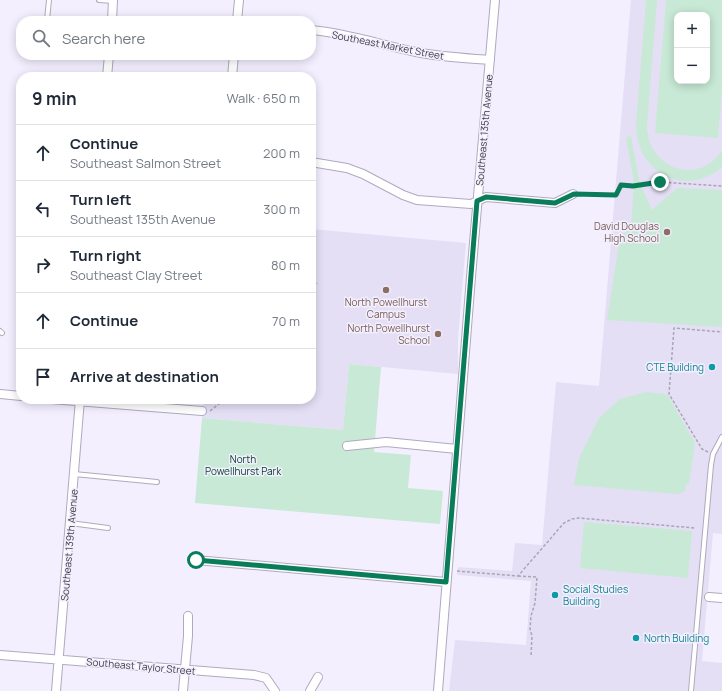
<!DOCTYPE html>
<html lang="en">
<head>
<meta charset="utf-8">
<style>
	:root { --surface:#fff; --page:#f2f2f3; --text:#1f2937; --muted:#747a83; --line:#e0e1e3 }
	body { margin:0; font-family:Manrope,sans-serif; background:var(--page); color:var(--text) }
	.controls { position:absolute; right:12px; top:12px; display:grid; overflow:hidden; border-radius:8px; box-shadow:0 2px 10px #0003 }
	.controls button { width:36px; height:36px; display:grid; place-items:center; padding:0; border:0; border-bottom:1px solid var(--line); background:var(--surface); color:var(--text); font:20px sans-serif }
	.stop { position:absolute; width:12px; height:12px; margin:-9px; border:3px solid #097c59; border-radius:50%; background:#fff }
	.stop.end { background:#097c59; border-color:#fff; box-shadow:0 1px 4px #0008 }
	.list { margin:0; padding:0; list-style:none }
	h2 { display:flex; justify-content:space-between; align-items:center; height:52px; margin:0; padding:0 16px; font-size:17px }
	h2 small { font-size:13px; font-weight:400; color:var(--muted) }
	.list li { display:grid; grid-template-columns:26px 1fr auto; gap:12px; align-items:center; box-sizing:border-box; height:56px; padding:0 16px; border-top:1px solid var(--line) }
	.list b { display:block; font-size:15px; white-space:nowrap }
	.list p { margin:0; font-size:13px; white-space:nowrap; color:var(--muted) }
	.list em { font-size:13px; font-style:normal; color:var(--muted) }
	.icon { flex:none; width:22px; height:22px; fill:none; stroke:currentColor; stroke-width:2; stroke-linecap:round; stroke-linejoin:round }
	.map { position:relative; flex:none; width:722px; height:691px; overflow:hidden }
	.search { position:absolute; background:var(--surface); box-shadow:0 2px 10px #0003; left:16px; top:16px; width:300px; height:44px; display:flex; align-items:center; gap:10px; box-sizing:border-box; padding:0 14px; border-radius:16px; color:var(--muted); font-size:15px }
	.panel { position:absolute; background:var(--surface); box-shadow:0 2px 10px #0003; left:16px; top:72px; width:300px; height:332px; border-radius:16px }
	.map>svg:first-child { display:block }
</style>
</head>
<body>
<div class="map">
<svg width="722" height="691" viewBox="0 0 722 691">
	<rect width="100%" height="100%" fill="#f3efff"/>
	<path fill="#e5dff5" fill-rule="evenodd" d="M631,0H722V534L713,533L702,661L722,663V691H449L455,640L526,645L531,581L457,575L458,567L512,571L515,543L542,545L556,382L599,386ZM677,15H707V81H677Z
		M311,229L466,243L458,338V374L349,364L343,430L202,418L204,399H311Z"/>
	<path fill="#c7e9d5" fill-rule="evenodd" d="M646,0H657L647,126C647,169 700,187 722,150V167C685,199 636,172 636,125Z
		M666,0H722V89L718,138L655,133ZM677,15H707V81H677Z
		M631,136L639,181L652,210L677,188L722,190V327L607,320L620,238L631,228L634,182L626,137Z
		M349,364L381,367L374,452L411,455L408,488L443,491L440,524L195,503L202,418L343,430Z
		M646,392L667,394L695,443L689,484H686L685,491L678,494L574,485L579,458L599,418L620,399Z
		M584,522L692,531L688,578L580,568Z"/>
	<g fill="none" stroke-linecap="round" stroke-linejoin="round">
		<defs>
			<path id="service" d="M49,0L47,20L57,21
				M99,0L113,1
				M0,331L2,333
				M74,474L157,482
				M70,523L108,528
				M691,691L711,465L713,454L722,437"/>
			<path id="minor" d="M112,21L113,0
				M237,21L239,0
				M311,30C347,33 381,45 416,52C441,57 465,58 490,60
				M107,77L109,55
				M232,77L234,55
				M311,162L347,168L363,174L403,195L417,200L471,204L486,197L555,203L573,194
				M0,394L21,396
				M51,399L202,411
				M347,446L386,442L457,449
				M196,560L446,582
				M709,597L722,598
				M0,655L254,675L266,678L275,691
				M56,691L80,399
				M183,691L188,636V616
				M310,691L318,677
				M438,691L471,277L495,0"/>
		</defs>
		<use href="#service" stroke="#afaabd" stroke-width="6"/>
		<use href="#minor" stroke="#afaabd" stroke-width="10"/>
		<path stroke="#a9a6b3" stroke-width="1.5" stroke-dasharray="3 2" stroke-linecap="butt" d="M580,194L616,195L621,185L633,186L659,182L722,186
			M311,292L317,283
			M210,411L225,399
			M708,452L702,449L669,394L674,328L722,332
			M457,571L518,576L564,523L572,519L579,518L695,528
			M518,576L537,577L535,603L531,616L530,629L532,636L531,656"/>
		<use href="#service" stroke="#fff" stroke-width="4"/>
		<use href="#minor" stroke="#fff" stroke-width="8"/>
	</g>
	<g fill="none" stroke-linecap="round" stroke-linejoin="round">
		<path stroke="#097c59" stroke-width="5" d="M196,560L446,582L477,201L486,197L555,203L574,194L616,195L621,185L633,186L660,182"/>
	</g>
	<g fill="#8d6e63" stroke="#f3efff" stroke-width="1.5">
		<circle cx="667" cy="232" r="4"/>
		<circle cx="386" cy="290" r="4"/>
		<circle cx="438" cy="334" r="4"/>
	</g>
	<g fill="#0f9aa8" stroke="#f3efff" stroke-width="1.5">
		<circle cx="712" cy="367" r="4"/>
		<circle cx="555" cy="595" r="4"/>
		<circle cx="636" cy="638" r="4"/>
	</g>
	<g text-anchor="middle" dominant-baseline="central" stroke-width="3" stroke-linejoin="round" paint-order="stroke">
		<g font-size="10" fill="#3c3a42" stroke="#f3efff">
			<text transform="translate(388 45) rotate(11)">Southeast Market Street</text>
			<text transform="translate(484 130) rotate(-85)">Southeast 135th Avenue</text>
			<text transform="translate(69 545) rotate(-85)">Southeast 139th Avenue</text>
			<text transform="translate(141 666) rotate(5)">Southeast Taylor Street</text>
		</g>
		<g font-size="10" fill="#785e54" stroke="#f3efff" text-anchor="end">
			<text x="659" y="226">David Douglas<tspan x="659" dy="12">High School</tspan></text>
			<text x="386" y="302" text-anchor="middle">North Powellhurst<tspan x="386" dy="12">Campus</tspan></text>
			<text x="430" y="328">North Powellhurst<tspan x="430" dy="12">School</tspan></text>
		</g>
		<g font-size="10" fill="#0d838f" stroke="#f3efff" text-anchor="start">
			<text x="704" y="367" text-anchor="end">CTE Building</text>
			<text x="563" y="589">Social Studies<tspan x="563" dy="12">Building</tspan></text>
			<text x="644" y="638">North Building</text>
		</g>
		<g font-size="10" fill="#044229" stroke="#f3efff">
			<text x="243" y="459">North<tspan x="243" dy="12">Powellhurst Park</tspan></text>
		</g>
	</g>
</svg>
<div class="controls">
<button>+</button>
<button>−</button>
</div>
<div class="stop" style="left:196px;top:560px"></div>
<div class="stop end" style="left:660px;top:182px"></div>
<div class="search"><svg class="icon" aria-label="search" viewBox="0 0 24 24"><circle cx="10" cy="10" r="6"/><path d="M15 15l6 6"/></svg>Search here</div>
<section class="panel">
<h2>9 min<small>Walk · 650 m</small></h2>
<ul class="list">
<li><svg class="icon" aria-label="ahead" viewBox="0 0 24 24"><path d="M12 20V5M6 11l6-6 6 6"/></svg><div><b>Continue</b><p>Southeast Salmon Street</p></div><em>200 m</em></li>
<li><svg class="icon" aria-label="left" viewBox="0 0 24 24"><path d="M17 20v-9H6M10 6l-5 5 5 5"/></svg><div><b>Turn left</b><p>Southeast 135th Avenue</p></div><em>300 m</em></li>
<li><svg class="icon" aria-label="right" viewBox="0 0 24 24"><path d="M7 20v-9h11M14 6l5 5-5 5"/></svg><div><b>Turn right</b><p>Southeast Clay Street</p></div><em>80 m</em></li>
<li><svg class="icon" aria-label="ahead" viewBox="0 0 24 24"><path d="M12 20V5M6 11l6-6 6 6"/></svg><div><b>Continue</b></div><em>70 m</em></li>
<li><svg class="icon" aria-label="arrive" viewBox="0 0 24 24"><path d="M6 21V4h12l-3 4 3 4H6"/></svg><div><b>Arrive at destination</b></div></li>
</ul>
</section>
</div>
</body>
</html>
